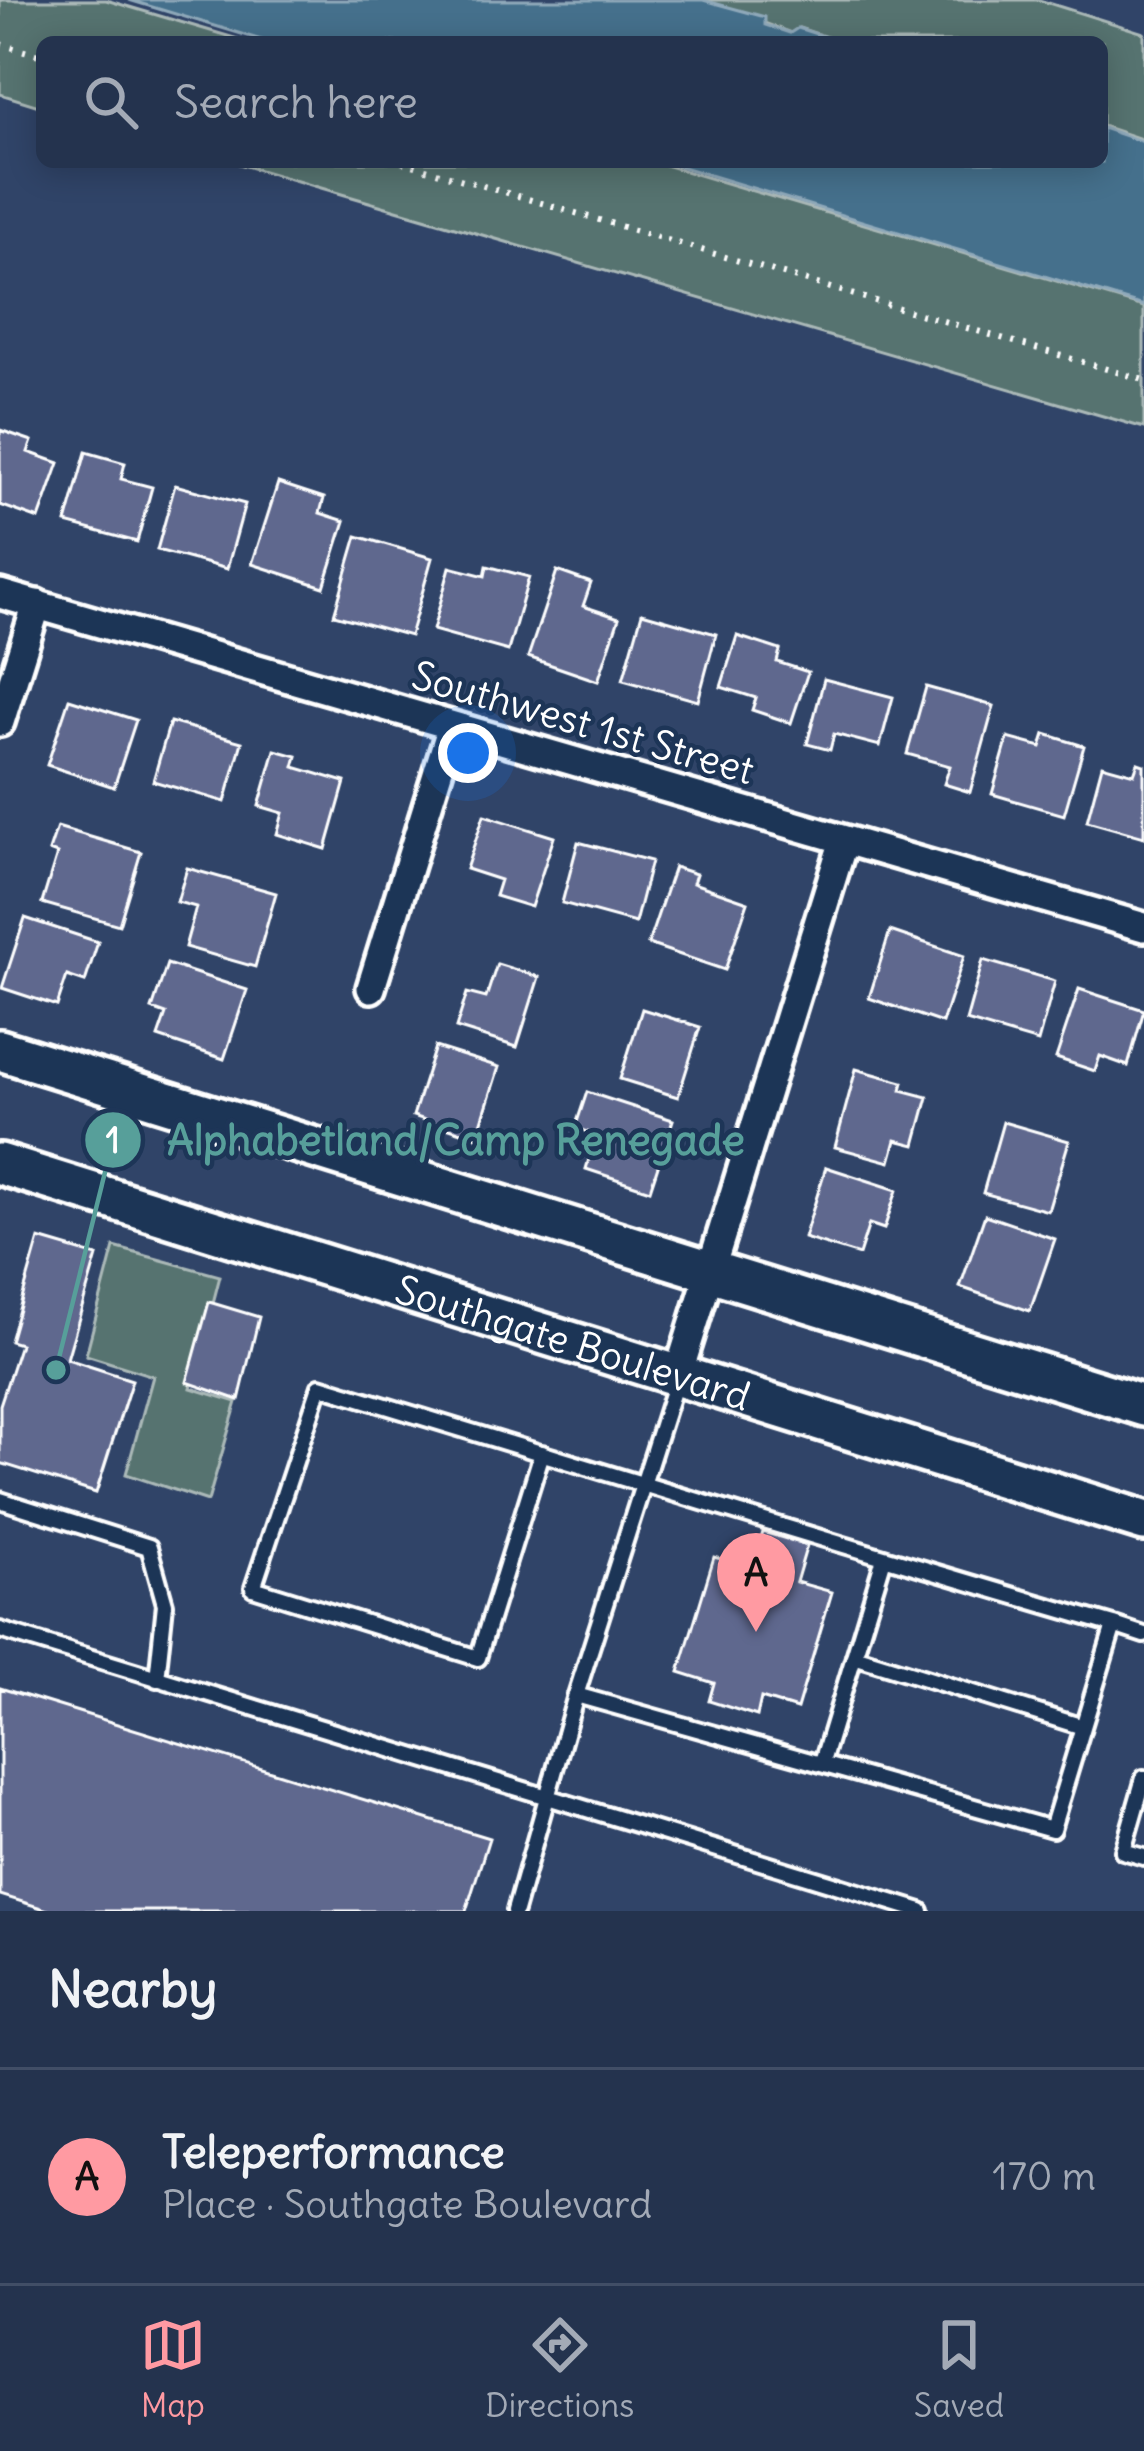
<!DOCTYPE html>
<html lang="en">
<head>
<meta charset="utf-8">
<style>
	:root { --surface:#24334e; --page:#2c3b55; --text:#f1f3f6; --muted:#a3aab6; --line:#414e66; --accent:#ff9aa2 }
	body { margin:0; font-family:Delius,sans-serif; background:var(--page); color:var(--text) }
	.you { position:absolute; left:468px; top:753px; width:42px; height:42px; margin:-30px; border:9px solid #fff; border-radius:50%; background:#1a73e8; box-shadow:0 0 0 18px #1a73e833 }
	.badge { display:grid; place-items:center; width:78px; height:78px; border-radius:50%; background:var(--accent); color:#111; font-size:39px; font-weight:700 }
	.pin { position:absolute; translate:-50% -99px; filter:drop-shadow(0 3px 6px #0008) }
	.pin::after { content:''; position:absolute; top:63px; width:42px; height:36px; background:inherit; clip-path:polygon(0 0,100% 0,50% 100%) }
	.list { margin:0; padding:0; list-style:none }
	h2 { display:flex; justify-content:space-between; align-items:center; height:156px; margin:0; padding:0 48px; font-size:51px }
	h2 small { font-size:39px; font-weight:400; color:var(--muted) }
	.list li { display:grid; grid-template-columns:78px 1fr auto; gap:36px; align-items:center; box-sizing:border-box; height:216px; padding:0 48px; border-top:3px solid var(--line) }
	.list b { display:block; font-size:45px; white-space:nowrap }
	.list p { margin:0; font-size:39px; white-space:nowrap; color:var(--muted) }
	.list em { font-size:39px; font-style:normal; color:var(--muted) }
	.icon { flex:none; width:66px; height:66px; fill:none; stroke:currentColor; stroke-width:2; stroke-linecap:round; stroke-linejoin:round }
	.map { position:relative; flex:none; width:1144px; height:1911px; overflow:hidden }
	.search { position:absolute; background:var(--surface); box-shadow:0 6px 30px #0003; left:36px; right:36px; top:36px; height:132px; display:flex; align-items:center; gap:30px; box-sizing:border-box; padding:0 42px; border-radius:18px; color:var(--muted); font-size:45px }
	.sheet { height:372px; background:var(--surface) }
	nav { display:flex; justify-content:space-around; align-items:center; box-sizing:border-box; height:168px; border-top:3px solid var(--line); background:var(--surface); font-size:33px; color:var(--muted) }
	nav a { display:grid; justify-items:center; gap:6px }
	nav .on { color:var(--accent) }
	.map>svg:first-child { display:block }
</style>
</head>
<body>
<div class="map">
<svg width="1144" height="1911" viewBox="0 0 1144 1911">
	<rect width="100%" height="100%" fill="#304468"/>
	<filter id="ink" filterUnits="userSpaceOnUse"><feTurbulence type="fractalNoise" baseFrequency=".00833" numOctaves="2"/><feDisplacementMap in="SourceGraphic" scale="24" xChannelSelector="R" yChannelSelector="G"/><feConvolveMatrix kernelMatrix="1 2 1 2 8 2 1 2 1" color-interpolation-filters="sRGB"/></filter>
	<g filter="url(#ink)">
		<path fill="#577370" stroke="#abb9b8" stroke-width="3" d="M0,0H106L248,42H42V107L0,94Z
			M703,0H1039L1144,33V140L1102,126V42H842L799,28L791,33Z
			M232,162H655L1144,307V428Z
			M114,1247L220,1276L191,1388L237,1402L208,1501L126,1474L153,1376L86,1355Z"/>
		<path fill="#45708c" stroke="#8fa9ba" stroke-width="3" d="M129,0H703L765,17V25L790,33L798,28L841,42H268Z
			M1102,128L1144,142V306L666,162H1102Z"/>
		<path fill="#5e678e" stroke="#fff" stroke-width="3" d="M0,430L32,441L28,452L59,463L39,519L0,505Z
			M86,452L125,463L121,479L152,487L137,542L66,523Z
			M278,483L324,498L320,513L345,521L324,587L252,564Z
			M175,485L245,504L227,569L157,550Z
			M357,536L432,558L410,636L334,615Z
			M487,566L529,577L508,651L433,630L450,567L485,576Z
			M557,571L591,583L583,606L619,618L598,681L528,657Z
			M642,613L716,634L698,701L623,680Z
			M737,636L780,650L777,662L808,672L791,723L752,710L756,698L721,687Z
			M824,679L893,697L880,746L834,734L830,750L807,744Z
			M926,687L994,706L970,792L944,784L950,766L907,754Z
			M69,699L136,720L114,787L47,765Z
			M170,722L242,742L225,802L153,781Z
			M1045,734L1084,746L1064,815L992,794L1008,738L1041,747Z
			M275,750L297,756L294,767L345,782L326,849L277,834L283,813L259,806Z
			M1138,763L1144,765V837L1087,821L1102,765L1134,774Z
			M484,815L554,837L531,907L495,896L500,880L466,869Z
			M57,827L141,852L119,925L42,903L57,854L49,851Z
			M578,842L651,861L635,923L562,903Z
			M674,867L696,874L693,883L748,902L725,970L648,944Z
			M187,868L276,893L255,967L185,947L196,907L177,902Z
			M25,918L98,942L85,982L67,976L57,1006L2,988Z
			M890,931L964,956L942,1023L869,998Z
			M983,960L1055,981L1038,1042L966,1021Z
			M167,964L247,990L224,1059L158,1037L166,1014L152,1009Z
			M497,964L539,977L517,1047L456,1028L467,993L486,998Z
			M1079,989L1144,1010L1128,1066L1100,1056L1095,1071L1056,1058Z
			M642,1009L700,1027L678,1097L620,1079Z
			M435,1047L499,1067L477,1137L413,1116Z
			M856,1069L903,1082L901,1090L928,1097L915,1145L896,1140L890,1162L835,1147Z
			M587,1092L673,1120L650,1190L586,1169L596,1135L575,1128Z
			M1003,1122L1069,1141L1048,1211L983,1193Z
			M826,1167L897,1190L884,1229L869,1224L859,1255L804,1238Z
			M985,1215L1055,1239L1030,1311L960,1287Z
			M39,1239L97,1256L67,1359L132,1380L96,1493L0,1463V1405L20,1344L10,1341Z
			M209,1302L259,1317L239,1400L187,1382Z
			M763,1532L807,1545L796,1582L832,1592L797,1709L761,1698L757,1716L709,1701L714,1683L679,1672L714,1557L752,1568Z
			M0,1688L489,1838L466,1911H51L0,1895Z"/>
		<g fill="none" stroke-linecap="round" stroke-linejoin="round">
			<defs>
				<path id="service" d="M542,1453L478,1658L253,1588L320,1386C585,1466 848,1548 1114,1625L1052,1829L576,1695
					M0,1500L149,1547L165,1604L157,1679
					M1114,1625L1144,1635
					M0,1630L921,1911
					M854,1656L1083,1727
					M822,1762L884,1558
					M1144,1778L1123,1851L1144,1857
					M515,1911L576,1695L677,1378"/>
				<path id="minor" d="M0,594L1144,927
					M0,722L37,604
					M371,988L452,726
					M677,1378L844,840"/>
				<g id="secondary">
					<path d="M0,1050L1144,1406"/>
					<path id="s1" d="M0,1164L1144,1521"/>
				</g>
			</defs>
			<use href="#service" stroke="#fff" stroke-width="22"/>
			<use href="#minor" stroke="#fff" stroke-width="36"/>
			<use href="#secondary" stroke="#fff" stroke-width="48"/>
			<path stroke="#fff" stroke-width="6" stroke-dasharray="3 9" stroke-linecap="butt" d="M0,44L42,56
				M402,162L1144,380"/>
			<use href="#service" stroke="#1d3557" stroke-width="14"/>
			<use href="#minor" stroke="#1d3557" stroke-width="27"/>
			<use href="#secondary" stroke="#1d3557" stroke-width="39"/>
		</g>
	</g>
	<g text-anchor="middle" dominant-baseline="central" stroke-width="9" stroke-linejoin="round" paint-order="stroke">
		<g font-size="39" fill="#fff" stroke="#1d3557">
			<text transform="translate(583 723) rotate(16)">Southwest 1st Street</text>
			<text stroke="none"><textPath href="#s1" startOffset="600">Southgate Boulevard</textPath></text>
		</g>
	</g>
	<path fill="none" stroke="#579f9a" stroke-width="4.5" d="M56 1370L113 1140"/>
	<g fill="#579f9a" stroke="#1d3557" stroke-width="4.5">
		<circle cx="56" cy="1370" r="12"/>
		<circle cx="113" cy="1140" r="30"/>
	</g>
	<g font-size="36" text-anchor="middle" font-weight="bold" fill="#fff">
		<text x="113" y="1153">1</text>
	</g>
	<g font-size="42" text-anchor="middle" font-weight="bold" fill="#579f9a" stroke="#1d3557" stroke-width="9" stroke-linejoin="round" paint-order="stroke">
		<text x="456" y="1155">Alphabetland/Camp Renegade</text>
	</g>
</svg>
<div class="you"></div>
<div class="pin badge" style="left:756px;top:1632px">A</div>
<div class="search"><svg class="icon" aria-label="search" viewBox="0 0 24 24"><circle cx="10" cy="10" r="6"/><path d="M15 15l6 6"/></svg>Search here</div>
</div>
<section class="sheet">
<h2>Nearby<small></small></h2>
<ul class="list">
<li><span class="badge">A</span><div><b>Teleperformance</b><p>Place · Southgate Boulevard</p></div><em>170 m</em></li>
</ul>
</section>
<nav>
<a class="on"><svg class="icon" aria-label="map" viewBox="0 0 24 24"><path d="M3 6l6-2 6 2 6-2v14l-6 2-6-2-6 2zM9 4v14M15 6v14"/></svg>Map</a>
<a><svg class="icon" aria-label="directions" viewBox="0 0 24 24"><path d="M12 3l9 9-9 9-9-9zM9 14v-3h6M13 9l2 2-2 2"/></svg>Directions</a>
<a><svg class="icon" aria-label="saved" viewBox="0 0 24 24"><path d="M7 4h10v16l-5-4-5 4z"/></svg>Saved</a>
</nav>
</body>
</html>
